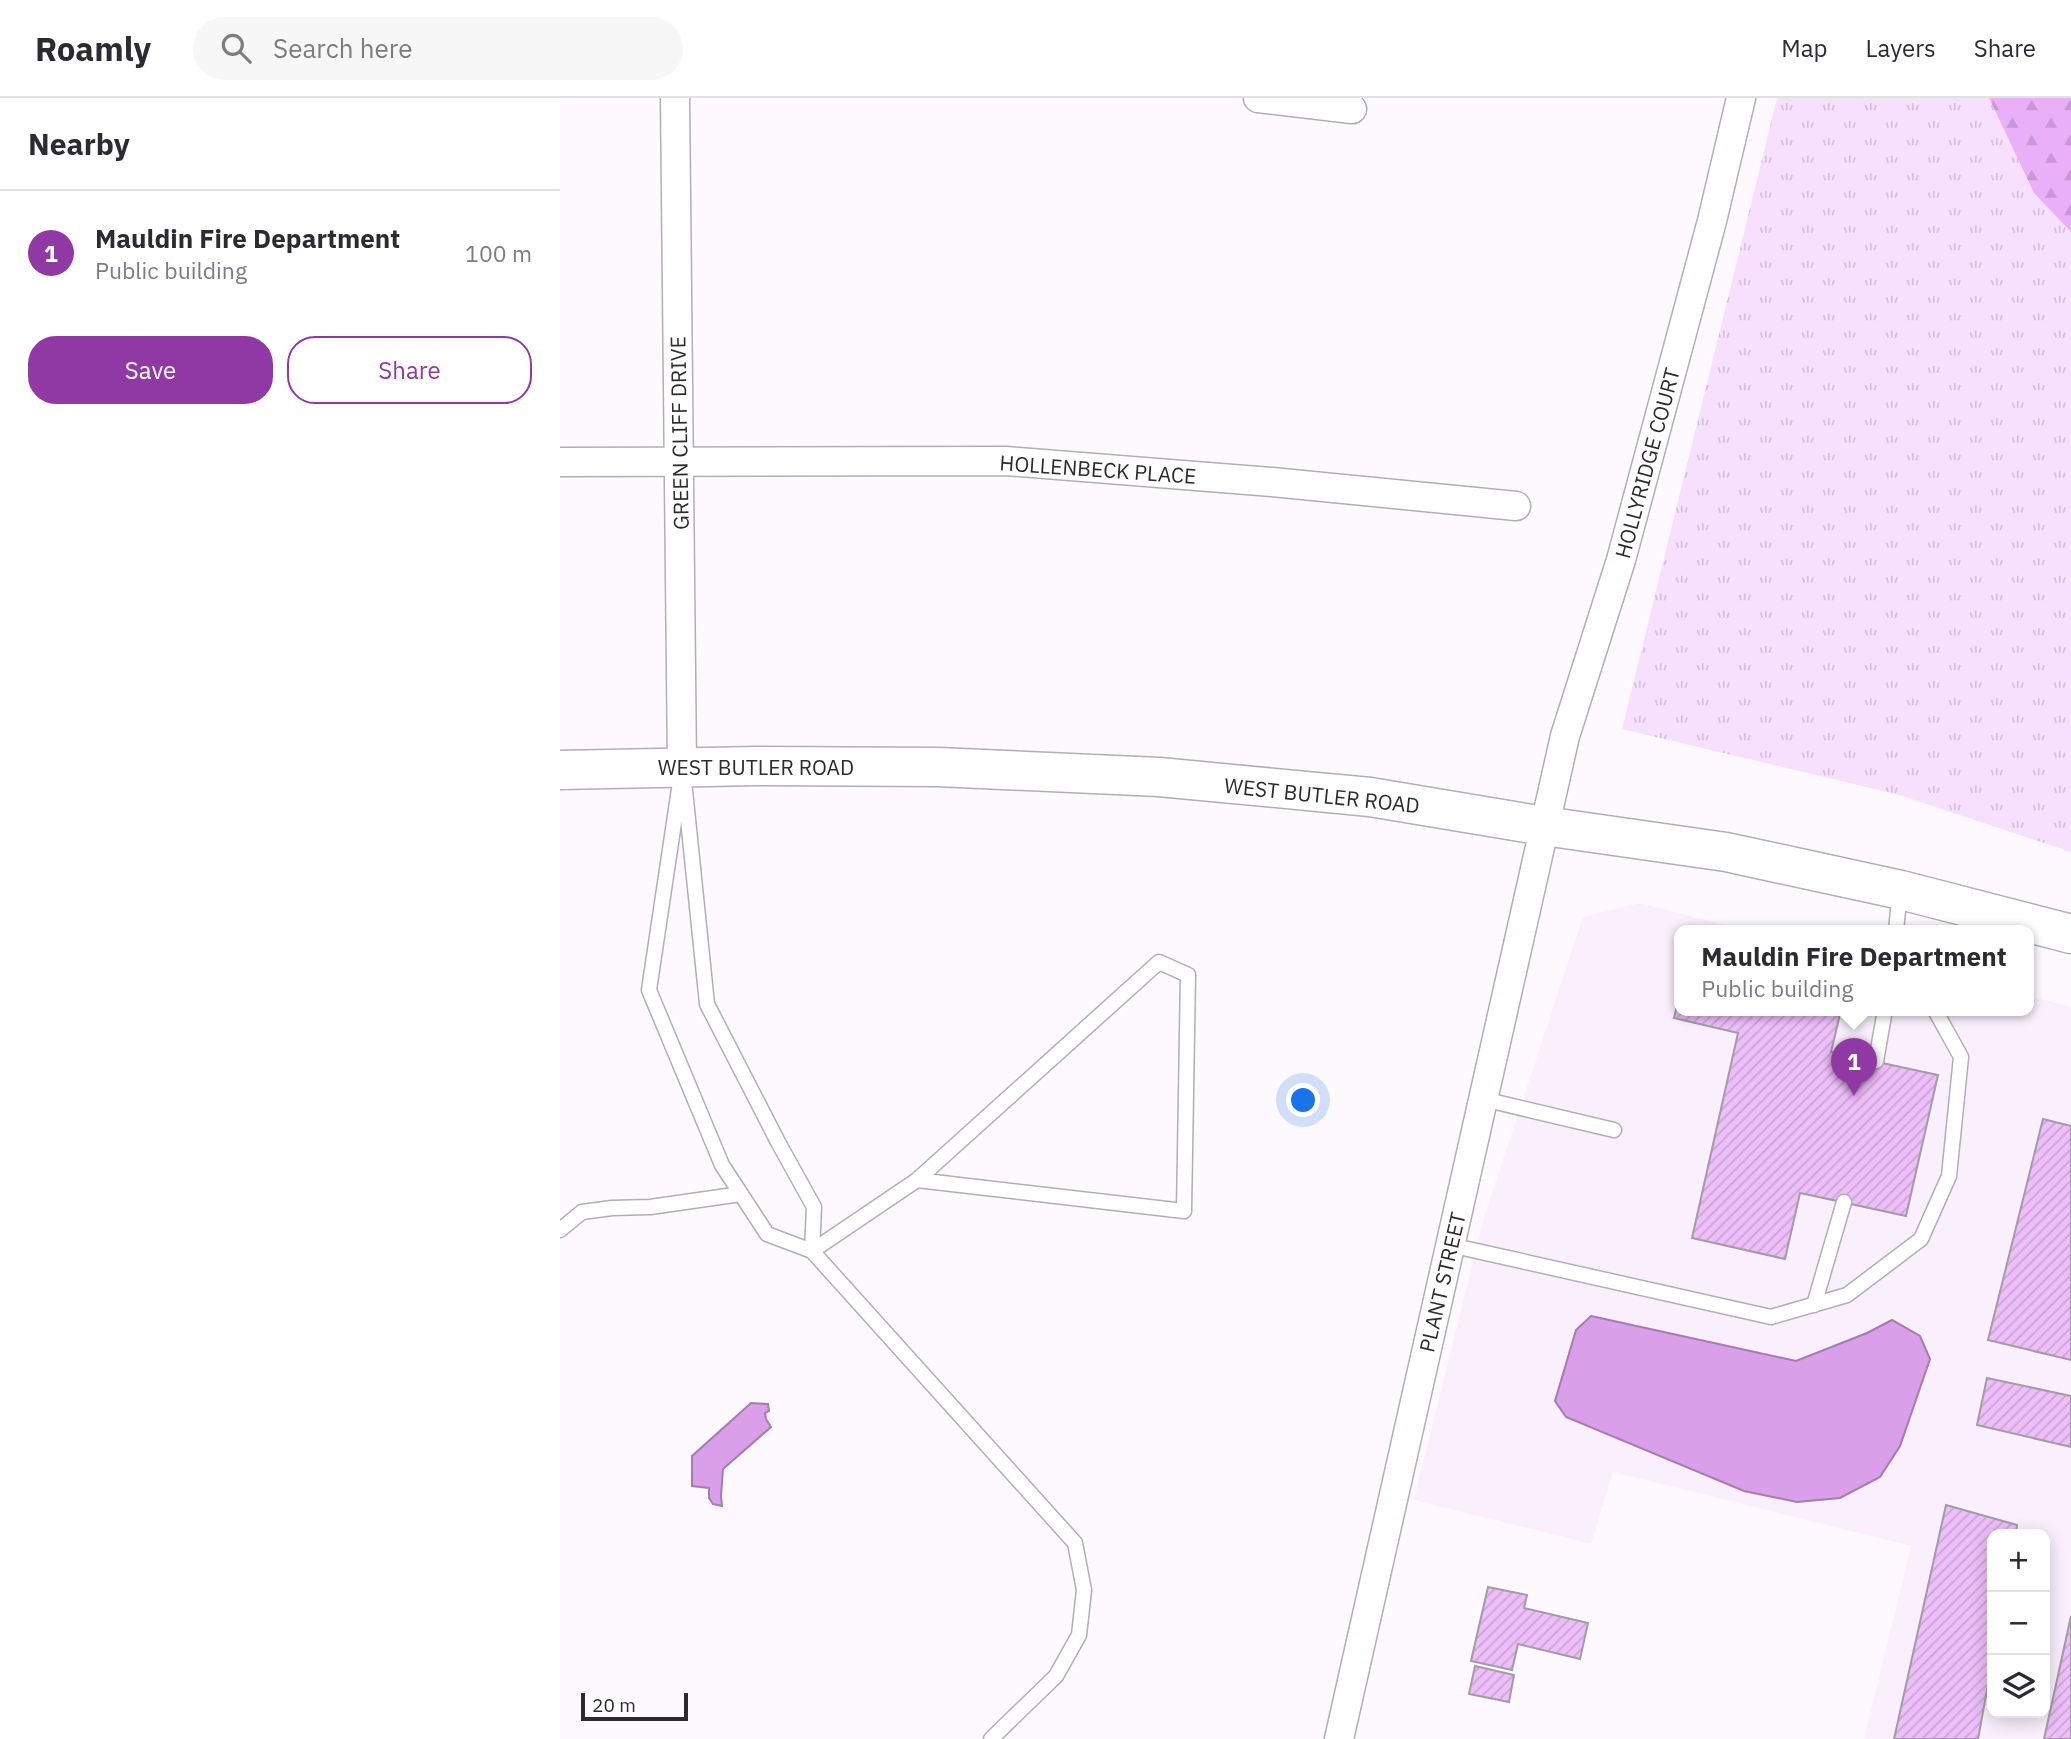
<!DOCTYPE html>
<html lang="en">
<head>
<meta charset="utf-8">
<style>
	:root { --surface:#fff; --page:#f7f7f7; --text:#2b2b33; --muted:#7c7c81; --line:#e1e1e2; --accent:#9039a5 }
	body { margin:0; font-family:"IBM Plex Sans",sans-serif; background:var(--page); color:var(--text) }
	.controls { position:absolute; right:21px; bottom:21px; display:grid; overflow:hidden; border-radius:14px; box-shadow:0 4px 18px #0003 }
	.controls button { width:63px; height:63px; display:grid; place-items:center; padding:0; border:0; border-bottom:2px solid var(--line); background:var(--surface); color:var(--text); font:35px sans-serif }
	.scale { position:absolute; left:21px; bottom:18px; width:107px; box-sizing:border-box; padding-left:7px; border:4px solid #2d2a2d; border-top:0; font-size:19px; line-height:24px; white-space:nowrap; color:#2d2a2d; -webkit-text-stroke:5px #fff; paint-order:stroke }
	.you { position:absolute; left:744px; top:1003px; width:24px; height:24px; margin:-18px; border:5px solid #fff; border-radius:50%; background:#1a73e8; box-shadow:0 0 0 10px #1a73e833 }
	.badge { display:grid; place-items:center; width:46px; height:46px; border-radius:50%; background:var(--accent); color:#fff; font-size:23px; font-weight:700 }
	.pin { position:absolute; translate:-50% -58px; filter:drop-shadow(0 2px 4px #0008) }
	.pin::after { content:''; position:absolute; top:37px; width:24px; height:21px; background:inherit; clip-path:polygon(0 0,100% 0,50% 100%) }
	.popup { position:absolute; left:1114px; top:827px; width:360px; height:91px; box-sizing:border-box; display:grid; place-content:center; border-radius:14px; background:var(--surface); filter:drop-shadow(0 2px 5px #0005); font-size:23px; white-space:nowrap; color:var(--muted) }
	.popup b { font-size:26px; color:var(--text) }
	.popup::after { content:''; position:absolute; left:50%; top:100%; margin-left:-14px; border:14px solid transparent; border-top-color:var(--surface) }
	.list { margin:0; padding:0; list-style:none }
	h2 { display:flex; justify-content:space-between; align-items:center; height:91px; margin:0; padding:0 28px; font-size:30px }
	h2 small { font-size:23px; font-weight:400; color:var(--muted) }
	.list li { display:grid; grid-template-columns:46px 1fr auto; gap:21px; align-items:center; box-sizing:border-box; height:126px; padding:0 28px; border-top:2px solid var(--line) }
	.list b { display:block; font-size:26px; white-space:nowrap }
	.list p { margin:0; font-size:23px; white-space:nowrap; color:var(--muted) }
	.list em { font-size:23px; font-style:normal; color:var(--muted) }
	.actions { display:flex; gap:14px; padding:21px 28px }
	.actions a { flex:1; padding:16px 0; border:2px solid var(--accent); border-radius:28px; text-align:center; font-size:24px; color:var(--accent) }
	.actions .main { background:var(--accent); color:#fff }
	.icon { flex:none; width:38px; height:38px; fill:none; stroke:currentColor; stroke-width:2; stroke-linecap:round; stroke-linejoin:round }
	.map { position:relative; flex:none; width:1511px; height:1641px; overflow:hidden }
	header { display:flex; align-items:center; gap:42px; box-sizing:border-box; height:98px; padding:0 35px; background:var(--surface); border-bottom:2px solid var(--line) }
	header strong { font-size:33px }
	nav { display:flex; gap:38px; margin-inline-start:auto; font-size:24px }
	.search { width:490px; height:63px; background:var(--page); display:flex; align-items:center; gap:18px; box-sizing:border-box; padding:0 24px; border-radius:38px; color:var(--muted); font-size:26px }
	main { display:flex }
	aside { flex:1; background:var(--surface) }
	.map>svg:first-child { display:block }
</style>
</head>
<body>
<header>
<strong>Roamly</strong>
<div class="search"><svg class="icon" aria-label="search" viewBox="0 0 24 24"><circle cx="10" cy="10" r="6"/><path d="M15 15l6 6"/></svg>Search here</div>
<nav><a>Map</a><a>Layers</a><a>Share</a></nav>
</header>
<main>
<aside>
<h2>Nearby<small></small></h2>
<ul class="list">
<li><span class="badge">1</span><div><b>Mauldin Fire Department</b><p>Public building</p></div><em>100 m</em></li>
</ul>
<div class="actions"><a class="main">Save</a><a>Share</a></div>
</aside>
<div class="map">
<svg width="1511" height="1641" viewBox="0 0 1511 1641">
	<defs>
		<pattern id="grass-tufts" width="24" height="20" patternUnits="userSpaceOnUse" patternTransform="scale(1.75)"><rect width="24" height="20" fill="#f7e0fd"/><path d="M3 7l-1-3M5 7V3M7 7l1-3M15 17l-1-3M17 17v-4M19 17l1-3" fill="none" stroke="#d4c0d9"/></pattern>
		<pattern id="forest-firs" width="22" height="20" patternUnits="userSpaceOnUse" patternTransform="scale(1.75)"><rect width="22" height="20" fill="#eaaff9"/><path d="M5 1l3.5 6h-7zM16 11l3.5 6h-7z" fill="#c997d6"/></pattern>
		<pattern id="building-hatch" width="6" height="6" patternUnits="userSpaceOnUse" patternTransform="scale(1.75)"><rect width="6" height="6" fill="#edbef9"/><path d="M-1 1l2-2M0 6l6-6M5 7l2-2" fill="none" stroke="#cca3d6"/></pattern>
	</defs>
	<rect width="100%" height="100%" fill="#fef9ff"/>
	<path fill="#faeffd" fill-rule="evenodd" d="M1080,805L1185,832H1119V912H1469V898L1511,909V1641H1304L1351,1448L1053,1374L1031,1446L854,1402L924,1119L1023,819ZM1432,1436H1485V1615H1432Z"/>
	<path fill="url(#grass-tufts)" d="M1217,0H1429L1474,95L1511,134V754L1336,696L1062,631Z"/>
	<path fill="url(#forest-firs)" d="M1429,0H1511V134L1474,95Z"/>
	<path fill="#d99fe8" stroke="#a57cb0" stroke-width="2" d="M1031,1218L1236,1263L1307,1235L1332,1222L1360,1238L1370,1261L1340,1348L1320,1379L1280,1400L1237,1404L1184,1393L1006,1319L995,1303L1016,1232Z
		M191,1305L208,1306L209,1313L205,1315L206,1321L211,1329L163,1371L161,1398L162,1408L153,1406L149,1400V1390L132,1388V1358Z"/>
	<path fill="url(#building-hatch)" stroke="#a29ca3" stroke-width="2" d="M1119,899V912H1281L1271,954L1378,977L1346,1118L1240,1095L1225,1161L1132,1140L1178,935L1114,920Z
		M1483,1021L1511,1028V1262L1428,1242Z
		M1427,1280L1511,1298V1349L1417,1327Z
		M1386,1407L1457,1427L1456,1436H1432V1565L1418,1641H1334Z
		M928,1489L967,1497L964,1510L1028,1525L1020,1561L958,1546L952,1572L911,1563Z
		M1511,1518V1641H1484Z
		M915,1568L954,1577L949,1604L909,1596Z"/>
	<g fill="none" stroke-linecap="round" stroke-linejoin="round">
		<defs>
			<path id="lane" d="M122,671L89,892L162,1067L207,1136L252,1153L515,1445L524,1492L519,1537L496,1578L431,1641
				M125,692L147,906L218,1044L254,1109L252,1153
				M1336,832L1340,793
				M1316,963L1325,912
				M923,1001L1054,1032
				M0,1132L22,1114L52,1110L90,1109L181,1096
				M890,1147L1211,1219L1287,1197L1361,1141L1389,1078L1401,959L1375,912
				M252,1153L357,1082L624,1113L628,877L599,864L357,1082
				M1254,1207L1284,1104"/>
			<path id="street" d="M115,0L122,670
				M698,0L792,11
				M0,364L446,363L712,384L956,408
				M779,1641L1005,638L1061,462L1152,123L1181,0"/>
			<path id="primary" d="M0,672L196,668L378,669L599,679L810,699L984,728L1166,754L1341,792L1511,836"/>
		</defs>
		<use href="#lane" stroke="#b3aeb5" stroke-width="17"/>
		<use href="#street" stroke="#b3aeb5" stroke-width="31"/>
		<use href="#primary" stroke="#b3aeb5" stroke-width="41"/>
		<use href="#lane" stroke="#fff" stroke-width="14"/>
		<use href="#street" stroke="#fff" stroke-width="28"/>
		<use href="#primary" stroke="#fff" stroke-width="38"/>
	</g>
	<g text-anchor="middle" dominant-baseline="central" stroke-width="5" stroke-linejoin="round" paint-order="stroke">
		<g font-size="21" fill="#2d2a2d" stroke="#fff">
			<text transform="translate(119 335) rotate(-91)">GREEN CLIFF DRIVE</text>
			<text transform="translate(1087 365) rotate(-75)">HOLLYRIDGE COURT</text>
			<text transform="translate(538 371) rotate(4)">HOLLENBECK PLACE</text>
			<text x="196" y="669">WEST BUTLER ROAD</text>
			<text transform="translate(762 697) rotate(6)">WEST BUTLER ROAD</text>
			<text transform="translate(882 1184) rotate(-77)">PLANT STREET</text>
		</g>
	</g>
</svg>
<div class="controls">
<button>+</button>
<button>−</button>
<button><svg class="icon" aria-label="layers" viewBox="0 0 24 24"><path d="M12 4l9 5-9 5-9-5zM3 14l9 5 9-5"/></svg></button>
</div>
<div class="scale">20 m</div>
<div class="you"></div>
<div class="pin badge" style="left:1294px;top:998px">1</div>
<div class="popup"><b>Mauldin Fire Department</b>Public building</div>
</div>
</main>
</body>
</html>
